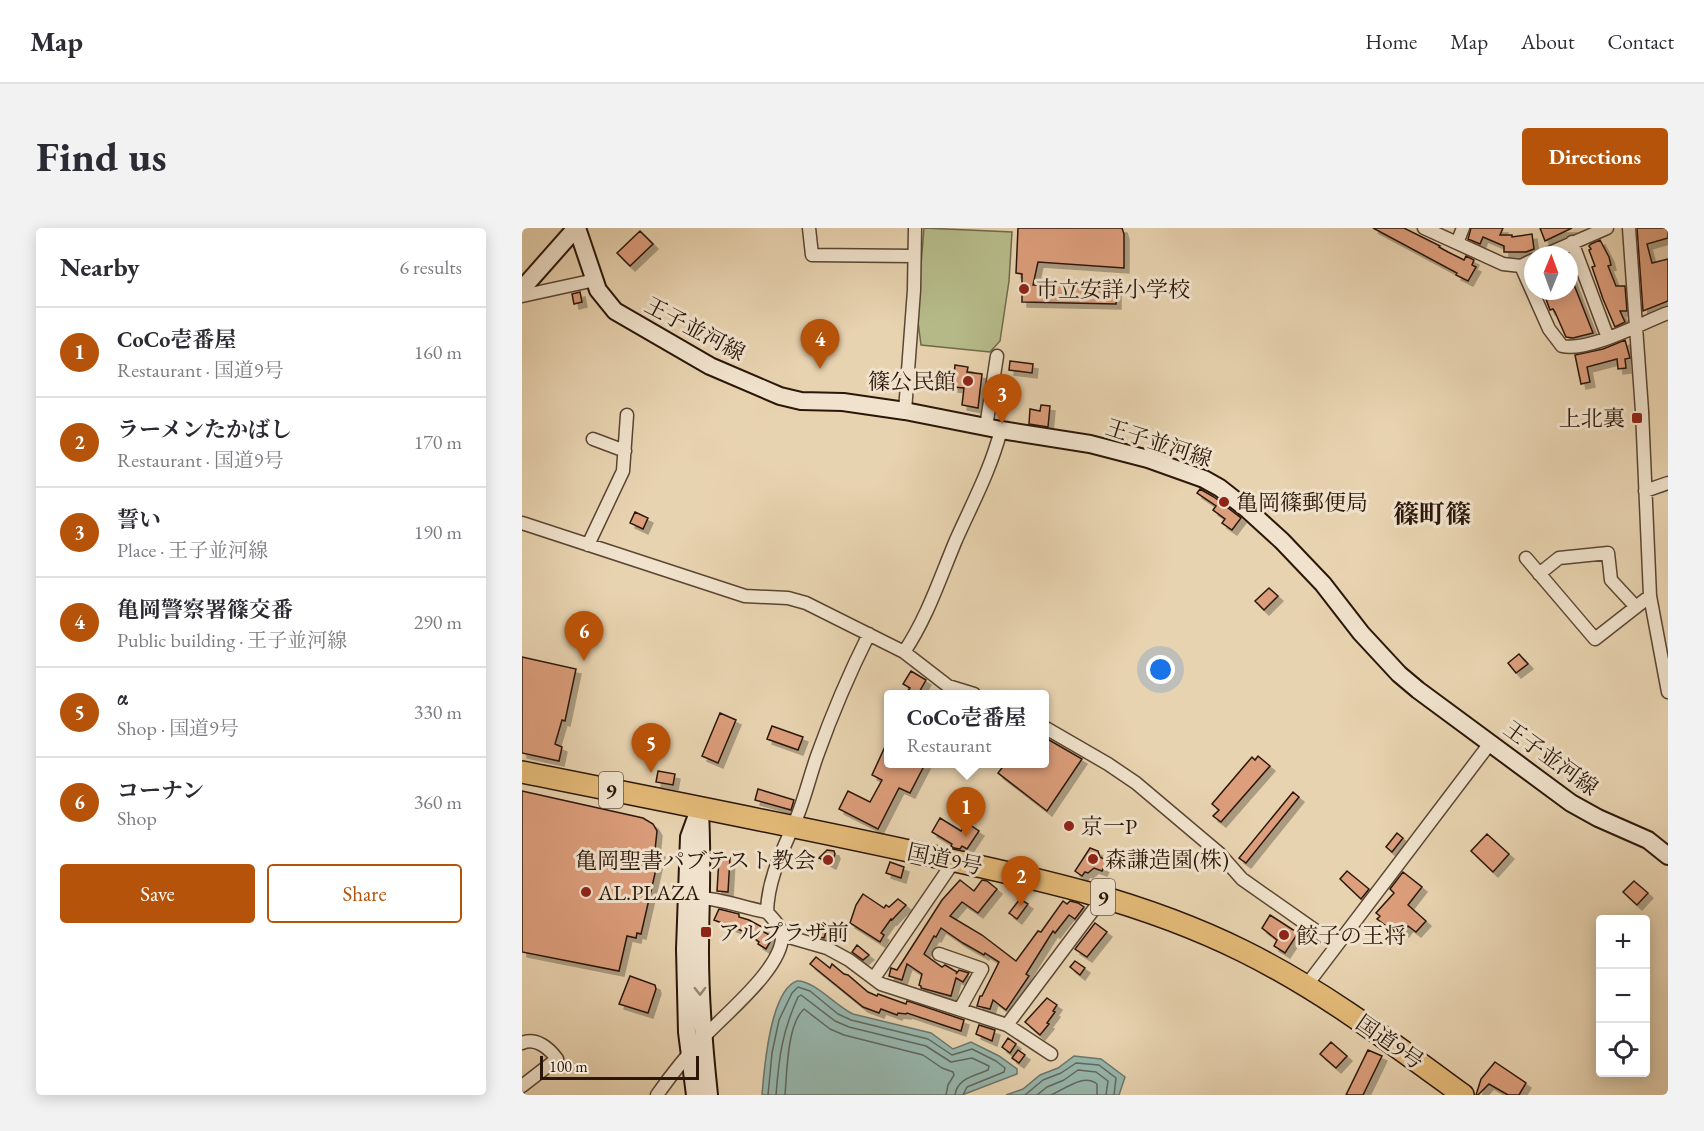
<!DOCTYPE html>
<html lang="en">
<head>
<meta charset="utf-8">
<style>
	:root { --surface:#fff; --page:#f2f2f3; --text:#2b2b33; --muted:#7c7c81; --line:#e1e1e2; --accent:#b45309 }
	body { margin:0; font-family:"EB Garamond","Noto Serif JP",serif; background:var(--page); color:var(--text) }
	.controls { position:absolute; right:18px; bottom:18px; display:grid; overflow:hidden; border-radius:6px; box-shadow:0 3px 15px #0003 }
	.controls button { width:54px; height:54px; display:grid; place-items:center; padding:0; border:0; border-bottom:2px solid var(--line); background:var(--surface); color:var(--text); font:30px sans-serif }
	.compass { position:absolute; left:1002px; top:18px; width:54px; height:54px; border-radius:50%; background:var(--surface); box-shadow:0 3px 15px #0003; rotate:1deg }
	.scale { position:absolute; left:18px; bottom:15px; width:159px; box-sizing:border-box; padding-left:6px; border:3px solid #2b1709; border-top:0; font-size:16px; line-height:21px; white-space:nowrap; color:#2b1709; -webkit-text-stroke:4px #f0e2cc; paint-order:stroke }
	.you { position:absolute; left:639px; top:442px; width:21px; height:21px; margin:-15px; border:4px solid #fff; border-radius:50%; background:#1a73e8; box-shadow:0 0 0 9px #1a73e833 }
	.badge { display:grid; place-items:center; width:39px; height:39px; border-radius:50%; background:var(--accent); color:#fff; font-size:20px; font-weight:700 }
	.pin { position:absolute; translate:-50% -50px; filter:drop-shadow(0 2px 3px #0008) }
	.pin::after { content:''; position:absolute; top:32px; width:21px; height:18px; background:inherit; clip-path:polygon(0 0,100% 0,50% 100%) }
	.popup { position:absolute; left:362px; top:462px; width:165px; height:78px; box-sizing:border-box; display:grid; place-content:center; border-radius:6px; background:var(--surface); filter:drop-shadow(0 2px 4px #0005); font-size:20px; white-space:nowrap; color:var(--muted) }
	.popup b { font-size:22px; color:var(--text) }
	.popup::after { content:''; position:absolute; left:50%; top:100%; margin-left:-12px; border:12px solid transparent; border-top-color:var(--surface) }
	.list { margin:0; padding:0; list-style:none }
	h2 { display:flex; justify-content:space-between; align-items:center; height:78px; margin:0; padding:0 24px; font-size:26px }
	h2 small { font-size:20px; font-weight:400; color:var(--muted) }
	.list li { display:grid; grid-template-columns:39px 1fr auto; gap:18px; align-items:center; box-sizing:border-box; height:90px; padding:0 24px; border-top:2px solid var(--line) }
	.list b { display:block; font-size:22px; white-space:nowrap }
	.list p { margin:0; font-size:20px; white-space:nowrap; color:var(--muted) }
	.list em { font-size:20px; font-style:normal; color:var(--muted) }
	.actions { display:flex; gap:12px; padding:18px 24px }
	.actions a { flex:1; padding:14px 0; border:2px solid var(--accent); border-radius:6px; text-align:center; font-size:21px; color:var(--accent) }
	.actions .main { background:var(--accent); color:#fff }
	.icon { flex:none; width:33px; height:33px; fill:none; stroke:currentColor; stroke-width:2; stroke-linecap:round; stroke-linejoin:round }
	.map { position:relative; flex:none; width:1146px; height:867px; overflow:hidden; border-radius:6px }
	header { display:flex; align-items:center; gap:36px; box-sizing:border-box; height:84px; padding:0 30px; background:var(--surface); border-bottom:2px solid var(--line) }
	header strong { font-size:28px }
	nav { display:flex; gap:33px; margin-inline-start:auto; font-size:21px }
	.intro { display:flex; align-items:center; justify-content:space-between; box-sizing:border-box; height:144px; padding:0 36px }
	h1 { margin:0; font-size:42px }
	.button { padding:15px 27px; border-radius:6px; background:var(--accent); color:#fff; font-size:21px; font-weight:700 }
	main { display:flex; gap:36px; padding:0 36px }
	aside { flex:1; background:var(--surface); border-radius:6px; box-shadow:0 3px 15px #0003 }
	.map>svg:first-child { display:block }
</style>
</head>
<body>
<header>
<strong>Map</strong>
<nav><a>Home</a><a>Map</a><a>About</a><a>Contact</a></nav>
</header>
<div class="intro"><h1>Find us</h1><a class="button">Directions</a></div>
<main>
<aside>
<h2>Nearby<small>6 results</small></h2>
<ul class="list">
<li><span class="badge">1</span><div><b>CoCo壱番屋</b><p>Restaurant · 国道9号</p></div><em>160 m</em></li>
<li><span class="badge">2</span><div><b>ラーメンたかばし</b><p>Restaurant · 国道9号</p></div><em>170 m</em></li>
<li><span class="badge">3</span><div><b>誓い</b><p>Place · 王子並河線</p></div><em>190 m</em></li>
<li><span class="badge">4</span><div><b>亀岡警察署篠交番</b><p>Public building · 王子並河線</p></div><em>290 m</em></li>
<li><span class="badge">5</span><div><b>α</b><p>Shop · 国道9号</p></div><em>330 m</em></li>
<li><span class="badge">6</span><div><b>コーナン</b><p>Shop</p></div><em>360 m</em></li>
</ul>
<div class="actions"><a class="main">Save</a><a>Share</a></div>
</aside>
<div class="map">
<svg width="1146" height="867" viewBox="0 0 1146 867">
	<defs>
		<filter id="shadow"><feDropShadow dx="5" dy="5" stdDeviation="0" flood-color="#0004"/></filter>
	</defs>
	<rect width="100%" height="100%" fill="#e8d3b0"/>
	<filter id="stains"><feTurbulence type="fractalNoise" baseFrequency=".00333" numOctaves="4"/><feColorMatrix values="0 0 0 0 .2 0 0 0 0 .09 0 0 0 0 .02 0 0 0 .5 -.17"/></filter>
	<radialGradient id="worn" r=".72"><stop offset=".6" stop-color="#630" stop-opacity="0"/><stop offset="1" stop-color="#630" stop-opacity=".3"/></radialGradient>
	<path fill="#b7bc8b" stroke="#716a4a" stroke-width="1.5" d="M402,0L490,4L487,53L478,113L468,124L399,117L395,86Z"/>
	<path fill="#97b7ae" stroke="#6c776c" stroke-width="1.5" d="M275,753C292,752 315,779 331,786L409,805L431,821L449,814L477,828L495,841V846L440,867H240C242,842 248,762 275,753Z
		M552,828L579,831L603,849L597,867H484L501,861L518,847L536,840Z"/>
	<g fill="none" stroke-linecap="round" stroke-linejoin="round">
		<path stroke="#61675c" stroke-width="1.5" d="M246,867L250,825L257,792L270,765L276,759L288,763L316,786L329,792L406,811L430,827L450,821L474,833L483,840L482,844L445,859L441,867
			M254,867C257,829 260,804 276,769L279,767L313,793L327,799L404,818L429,834L450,830L467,838L466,842C453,848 435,850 433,867
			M263,867C265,845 265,796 282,781L308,801L322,807L401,827L420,840L431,844L432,847L426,857L424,867
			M503,867L521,852L539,845L554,835L577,837L594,850L592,867
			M515,867L525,859L542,852L556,842L574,844L586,853L584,867
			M529,867C543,861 562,845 575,856V867"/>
	</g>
	<path fill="#dd9e7c" stroke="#2b1709" stroke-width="1.5" filter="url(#shadow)" d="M496,0H600L602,6V40L516,34L511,57L594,59V76L500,74V46L494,45Z
		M851,0H882L918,18L917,19L926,24L942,32L944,28L952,32L950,37L954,39L946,53L934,47L935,45Z
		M949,0H981L978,7H990V9L1010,6L1012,21L1004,24H982V18L961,9L958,16L946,11Z
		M1018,0H1050L1023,13Z
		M1115,0H1145L1146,4V10L1125,16L1130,35L1146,31V73L1121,83Z
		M118,3L131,16L108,38L95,25Z
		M1078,12L1087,29L1089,37L1086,38L1094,58H1103L1105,83H1098L1103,94L1093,99L1081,71L1070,39L1073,38L1067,22L1069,21L1067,18L1069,16Z
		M1047,44L1071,105L1051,110L1044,109L1033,84L1031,81L1028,82L1021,63H1047Z
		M58,64L60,74L52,76L50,66Z
		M1103,112L1108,130L1103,131L1104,140L1096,141L1095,131L1065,139L1068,154L1059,156L1053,127L1081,121Z
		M488,133L511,136L510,145L487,142Z
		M433,137L446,139L445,144L460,146L456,180L440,177L442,160L431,159Z
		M519,177L528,178L526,199L507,196L508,181L518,183Z
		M678,261L692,269L719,290L710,302L700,295L703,291L691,282L694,278L675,265Z
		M113,284L126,290L121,301L108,295Z
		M747,360L756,368L742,382L733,373Z
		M997,426L1006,436L994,445L986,435Z
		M0,429L54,441L43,493L40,492L33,516L40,519L37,533L0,525Z
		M389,443L404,452L396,466H384L388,460L381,456Z
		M198,485L214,492L196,535L180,528Z
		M250,498L281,509L276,522L245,511Z
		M522,509L560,531L525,583L476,545L483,536H522Z
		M366,512V536H403L388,565L377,560L356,601L317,581L326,563L348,574L360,552L350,547Z
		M736,528L748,538L699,594L691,588L697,582L690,576L730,529L733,532Z
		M136,543L153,546L151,557L134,554Z
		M236,561L272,572L269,582L233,572Z
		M0,563L121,590L131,596L135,603L133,622L138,624L119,706L115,705L114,710L105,708L97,743L0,724Z
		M771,564L777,569L724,635L717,630Z
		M418,590L439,603L445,595L457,603L445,621L440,618L438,621L432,620L429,618L430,616L410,604Z
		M875,605L881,610L870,624L864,619Z
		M965,606L987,626L971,644L949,623Z
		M568,620L576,623L578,629L585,633L580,643L572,640L566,645L563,644L560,648L553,643Z
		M305,622L312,623L313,626L309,636L297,630Z
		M197,630H208L206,664L195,663Z
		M368,634L382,639L379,650L364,645Z
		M825,643L847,661L839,671L818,651Z
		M881,644L900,659L886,677L904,693L894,704L886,698L882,704L876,699L872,704L855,691L858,688L854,685L872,665L868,661Z
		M438,652L452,663L460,652L465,653L475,661L456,685L440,674L428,688L460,707L494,733L516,703L519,704L541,673L545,676L548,673L556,675L562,679L553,691L547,687L533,705L531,703L504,746L507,748L484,782L471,772L468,781L455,778L458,768H460L477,734L463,725L462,727L441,715L419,700L414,709L412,708L402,726L420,739L423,737L435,744L434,746L437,742L447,745L441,754L434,750L429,768L399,760V758L397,757L400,746L385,736L380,752L367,748L369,740L375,742L420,672Z
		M1112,653L1126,665L1115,677L1101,664Z
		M341,666L362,680L364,677L367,679L376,671L384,677L370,692L369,691L359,705L362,707L358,714L328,695L334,677Z
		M498,671L506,676L495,691L487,685Z
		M197,681L217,686V689L227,692L242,700L240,703L251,709L244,721L236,716L237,714L226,705L192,692Z
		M748,687L776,705L763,725L752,718L755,712L740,700Z
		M573,695L585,704L565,729L553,721Z
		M292,699L304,704L302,710L288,707Z
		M335,717L347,727L341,732L330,724Z
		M294,729L308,740L310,736L322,746L326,747L346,764L355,768L356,766L384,776L385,773L389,774L442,792L439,803L385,785L384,786L376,785L375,787L359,781L357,785L341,779L288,736Z
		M553,733L563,740L558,747L548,739Z
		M108,748L133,757L134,761L126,785L97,776Z
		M525,770L535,777L531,783L533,784L525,795L527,796L518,807L503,794Z
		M457,797L473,802L470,813L454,806Z
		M486,810L494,816L488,825L480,819Z
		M809,814L825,828L814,840L798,826Z
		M496,822L503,827L497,835L490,830Z
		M846,822L860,828L841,867H824Z
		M973,834L1004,855L997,867H986L967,856L956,867H954L959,851Z"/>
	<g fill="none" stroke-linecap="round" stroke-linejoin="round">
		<defs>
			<path id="street" d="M287,0L290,27L392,28
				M902,0L935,15
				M941,0L935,15L981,36L999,38L1011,32
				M1107,0L1120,183L1128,368L1146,464
				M1050,14L1086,110
				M1023,27L1085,0
				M999,38L1027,101L1040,118C1067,124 1119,95 1146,85
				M0,68L73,52
				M383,183L392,62L393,0
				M464,199L475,128
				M71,211L103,223
				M1123,263L1146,255
				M0,295L223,368L266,370L284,375L382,424L426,458L452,466
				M66,317L101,243L105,187
				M1004,330L1073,411L1128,368
				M1017,346L1037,330L1086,325L1089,352L1114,379
				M382,424C405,390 418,350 434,312C451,274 468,243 479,202
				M522,499L586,536L614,555L697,625L720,651L814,717
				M178,670C201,671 222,680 245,684
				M260,707L305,720L327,732L359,756L485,797L529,826
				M417,726L460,741L438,781
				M352,750L432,633
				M784,758L969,514
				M485,797L581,669
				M0,815C14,809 27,820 35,831L0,858
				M135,867C149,847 165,827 182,809C202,787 262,739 260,707C259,698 250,690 245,684C246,649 262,620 275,589C283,569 288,548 295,528C310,486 327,446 347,406"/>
			<path id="secondary" d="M55,0L76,62L93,83L188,138L258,168L279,173L321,174L383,183L479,202L568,216L626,231L682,251L698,260L726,282L760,313L801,356L839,405L877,446L896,462L1049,575L1076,590L1126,612L1146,628
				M0,61L54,0
				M178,586C181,632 178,679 178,725C178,772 182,820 187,867
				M173,867L165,804L163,721L167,609L178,579"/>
			<path id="highway" d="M0,544C129,570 258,595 387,623C503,648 614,670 721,723C800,762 870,815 941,867"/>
		</defs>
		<use href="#street" stroke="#5a4633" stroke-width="15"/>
		<use href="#secondary" stroke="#2b1709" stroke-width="20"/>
		<use href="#highway" stroke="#2b1709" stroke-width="24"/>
		<use href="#street" stroke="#f0e2cc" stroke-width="12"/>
		<use href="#secondary" stroke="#f0e2cc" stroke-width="16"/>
		<use href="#highway" stroke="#e4ba78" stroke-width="21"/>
	</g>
	<defs><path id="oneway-chevron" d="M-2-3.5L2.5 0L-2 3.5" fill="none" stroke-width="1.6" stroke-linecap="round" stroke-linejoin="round" transform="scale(1.5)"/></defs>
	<use stroke="#978774" href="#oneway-chevron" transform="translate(178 763) rotate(89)"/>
	<g fill="#8f2418" stroke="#f0e2cc" stroke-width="2">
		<circle cx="502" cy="61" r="6"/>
		<circle cx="446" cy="153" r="6"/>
		<rect x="1109" y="184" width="12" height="12" rx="3"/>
		<circle cx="702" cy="274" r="6"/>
		<circle cx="547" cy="598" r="6"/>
		<circle cx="571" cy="631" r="6"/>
		<circle cx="306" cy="632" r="6"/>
		<circle cx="64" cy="664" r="6"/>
		<rect x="178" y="698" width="12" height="12" rx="3"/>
		<circle cx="762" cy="707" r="6"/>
	</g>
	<g text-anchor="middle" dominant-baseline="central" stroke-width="6" stroke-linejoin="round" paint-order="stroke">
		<g fill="#f0e2cc" stroke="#665444" stroke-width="1.5">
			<rect x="77" y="544" width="24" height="36" rx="4.5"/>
			<rect x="569" y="651" width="24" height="36" rx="4.5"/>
		</g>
		<g font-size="21" font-weight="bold" fill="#2b1709">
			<text x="89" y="562">9</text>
			<text x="581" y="669">9</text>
		</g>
		<g font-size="22" fill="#2b1709" stroke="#f0e2cc" text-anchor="start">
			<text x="514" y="61">市立安詳小学校</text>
			<text x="434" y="153" text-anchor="end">篠公民館</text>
			<text x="1103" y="190" text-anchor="end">上北裏</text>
			<text x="714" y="274">亀岡篠郵便局</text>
			<text x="559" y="598">京一P</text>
			<text x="583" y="631">森謙造園(株)</text>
			<text x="294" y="632" text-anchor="end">亀岡聖書パブテスト教会</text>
			<text x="76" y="664">AL.PLAZA</text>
			<text x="196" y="704">アルプラザ前</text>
			<text x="774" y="707">餃子の王将</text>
		</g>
		<g font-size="22" fill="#2b1709" stroke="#f0e2cc">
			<text transform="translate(173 101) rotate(28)">王子並河線</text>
			<text transform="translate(637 215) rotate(18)">王子並河線</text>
			<text transform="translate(1029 530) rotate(36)">王子並河線</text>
			<text transform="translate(423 631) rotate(12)">国道9号</text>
			<text transform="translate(868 814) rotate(35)">国道9号</text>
		</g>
		<g font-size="26" font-weight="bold" fill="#2b1709" stroke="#f0e2cc">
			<text x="910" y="286">篠町篠</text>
		</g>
	</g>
	<rect width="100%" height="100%" filter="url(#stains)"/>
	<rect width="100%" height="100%" fill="url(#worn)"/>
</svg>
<div class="controls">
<button>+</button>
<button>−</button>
<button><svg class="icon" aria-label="locate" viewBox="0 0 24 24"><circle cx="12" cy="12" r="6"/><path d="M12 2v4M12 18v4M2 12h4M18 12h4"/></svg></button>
</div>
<svg class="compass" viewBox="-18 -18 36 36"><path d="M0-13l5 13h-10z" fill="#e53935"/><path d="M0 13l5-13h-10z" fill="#7c7c81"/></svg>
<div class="scale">100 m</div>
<div class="you"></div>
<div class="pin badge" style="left:444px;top:609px">1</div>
<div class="popup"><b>CoCo壱番屋</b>Restaurant</div>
<div class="pin badge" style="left:499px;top:678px">2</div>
<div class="pin badge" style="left:480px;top:196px">3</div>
<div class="pin badge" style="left:298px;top:141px">4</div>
<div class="pin badge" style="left:129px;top:545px">5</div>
<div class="pin badge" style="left:62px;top:433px">6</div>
</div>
</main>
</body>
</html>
